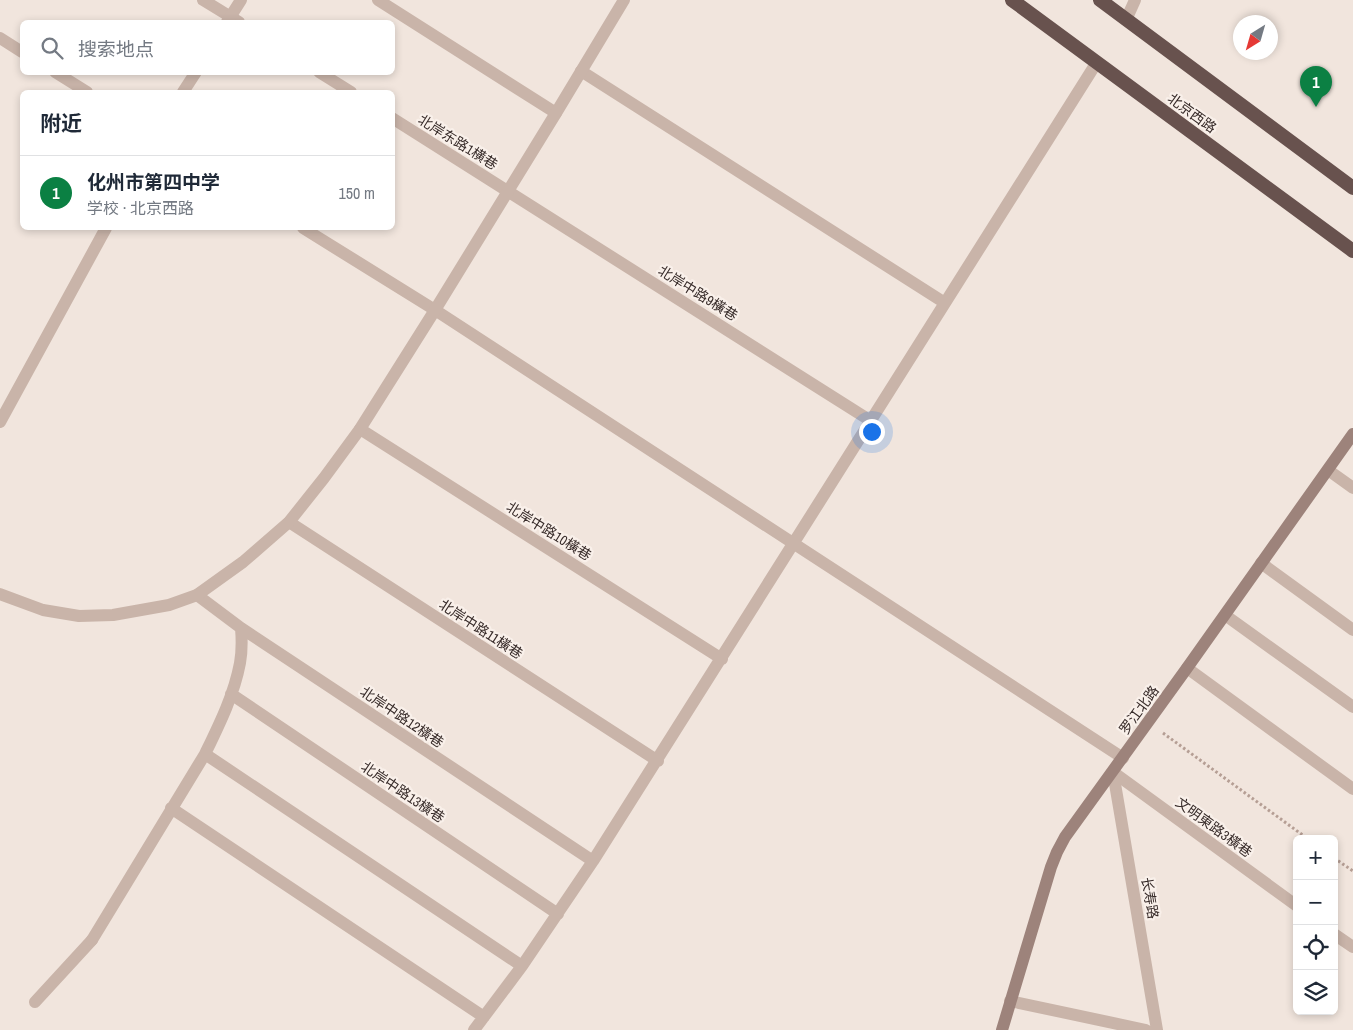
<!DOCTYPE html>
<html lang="zh">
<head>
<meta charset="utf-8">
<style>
	:root { --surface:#fff; --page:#f6f6f7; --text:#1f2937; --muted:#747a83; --line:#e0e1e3; --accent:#0b8043 }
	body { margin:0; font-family:"Archivo Narrow","Noto Sans SC",sans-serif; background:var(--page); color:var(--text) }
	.controls { position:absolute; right:15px; bottom:15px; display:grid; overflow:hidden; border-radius:8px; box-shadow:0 2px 8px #0003 }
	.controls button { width:45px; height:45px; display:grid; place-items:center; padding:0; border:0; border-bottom:1px solid var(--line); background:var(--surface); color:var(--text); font:25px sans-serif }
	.compass { position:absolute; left:1233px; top:15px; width:45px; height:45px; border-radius:50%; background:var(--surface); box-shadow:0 2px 8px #0003; rotate:217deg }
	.you { position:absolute; left:871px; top:431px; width:18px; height:18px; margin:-12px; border:4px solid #fff; border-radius:50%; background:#1a73e8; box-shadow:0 0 0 8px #1a73e833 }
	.badge { display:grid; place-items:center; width:32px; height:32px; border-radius:50%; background:var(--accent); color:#fff; font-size:16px; font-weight:700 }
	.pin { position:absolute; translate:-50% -41px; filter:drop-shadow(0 1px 2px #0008) }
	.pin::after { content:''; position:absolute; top:26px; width:18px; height:15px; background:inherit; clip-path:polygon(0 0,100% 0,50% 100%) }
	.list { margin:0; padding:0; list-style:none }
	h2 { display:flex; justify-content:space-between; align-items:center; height:65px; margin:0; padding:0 20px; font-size:21px }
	h2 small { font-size:16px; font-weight:400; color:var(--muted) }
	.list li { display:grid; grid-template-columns:32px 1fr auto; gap:15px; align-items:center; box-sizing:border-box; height:75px; padding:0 20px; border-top:1px solid var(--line) }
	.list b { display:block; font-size:19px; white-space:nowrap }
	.list p { margin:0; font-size:16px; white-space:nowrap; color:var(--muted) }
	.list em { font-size:16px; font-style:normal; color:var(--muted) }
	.icon { flex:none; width:28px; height:28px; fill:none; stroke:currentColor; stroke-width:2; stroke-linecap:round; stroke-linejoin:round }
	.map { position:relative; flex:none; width:1353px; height:1030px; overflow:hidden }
	.search { position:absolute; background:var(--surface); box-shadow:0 2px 8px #0003; left:20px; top:20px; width:375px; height:55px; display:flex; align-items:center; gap:12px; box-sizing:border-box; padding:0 18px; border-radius:8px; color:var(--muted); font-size:19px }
	.panel { position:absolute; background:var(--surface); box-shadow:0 2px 8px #0003; left:20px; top:90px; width:375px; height:140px; border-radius:8px }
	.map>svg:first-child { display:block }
</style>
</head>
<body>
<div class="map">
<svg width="1353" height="1030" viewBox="0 0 1353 1030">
	<rect width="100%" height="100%" fill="#f1e5dd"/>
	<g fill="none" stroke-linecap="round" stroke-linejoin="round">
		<path stroke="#b59e94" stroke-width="3" stroke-dasharray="2.5 2.5" stroke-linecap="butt" d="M1163,733L1308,839
			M1334,858L1353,871"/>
		<path stroke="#c9b4a9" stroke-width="12" d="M1225,615L1353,707
			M1113,772L1297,906
			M1334,934L1353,947
			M35,1002L92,940"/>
		<path stroke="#c9b4a9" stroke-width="12" d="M203,0L239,22
			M378,0L556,113
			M0,38L22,52
			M581,71L945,303
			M55,72L87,92
			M319,72L351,92
			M392,118L871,421
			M303,228L435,310L1123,758
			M360,429L722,659
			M1328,470L1353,488
			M289,522L658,761
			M1261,563L1353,630
			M197,595L241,628L593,861
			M1187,668L1353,789
			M231,694L558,914
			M205,754L522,966
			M1113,772L1157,1030
			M171,808L484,1017
			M92,940L205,754C219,725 234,695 240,663C242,652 242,640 241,628
			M1010,1001L1146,1030
			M474,1030L522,966L593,861L1097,62"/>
		<path stroke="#c9b4a9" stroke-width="12" d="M1126,20L1135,0
			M227,22L241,0
			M183,92L196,72
			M0,422L106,228
			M0,594L43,610L79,616L113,615L169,605L197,595L243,562L289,522L324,478L360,429L435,310L556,113L624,0"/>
		<path stroke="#9d837b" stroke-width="12" d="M1002,1030L1051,867L1057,852L1065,837L1187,668L1353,434"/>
		<path stroke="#68524e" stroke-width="14" d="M1012,0L1353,251
			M1100,0L1353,188"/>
	</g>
	<g text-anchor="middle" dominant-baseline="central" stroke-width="4.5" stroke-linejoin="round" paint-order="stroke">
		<g font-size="14" fill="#372b29" stroke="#f9f0ea">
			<text transform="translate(1192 113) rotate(36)">北京西路</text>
			<text transform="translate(458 142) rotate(32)">北岸东路1横巷</text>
			<text transform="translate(698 293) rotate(32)">北岸中路9橫巷</text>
			<text transform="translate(549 531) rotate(32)">北岸中路10橫巷</text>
			<text transform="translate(481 629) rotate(33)">北岸中路11橫巷</text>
			<text transform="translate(1139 710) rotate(-54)">罗江北路</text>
			<text transform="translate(402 717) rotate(34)">北岸中路12橫巷</text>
			<text transform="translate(403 792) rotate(34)">北岸中路13橫巷</text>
			<text transform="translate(1214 827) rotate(36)">文明東路3橫巷</text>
			<text transform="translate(1150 898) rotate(80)">长寿路</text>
		</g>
	</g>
</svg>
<div class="controls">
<button>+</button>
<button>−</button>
<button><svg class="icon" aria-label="locate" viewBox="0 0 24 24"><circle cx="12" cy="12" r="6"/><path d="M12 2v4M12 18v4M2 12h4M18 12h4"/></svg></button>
<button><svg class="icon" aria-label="layers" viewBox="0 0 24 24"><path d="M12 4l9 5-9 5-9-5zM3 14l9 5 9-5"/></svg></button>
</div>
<svg class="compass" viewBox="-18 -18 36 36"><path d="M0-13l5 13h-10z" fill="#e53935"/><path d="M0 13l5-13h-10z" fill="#747a83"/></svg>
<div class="you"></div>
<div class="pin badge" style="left:1316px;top:107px">1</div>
<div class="search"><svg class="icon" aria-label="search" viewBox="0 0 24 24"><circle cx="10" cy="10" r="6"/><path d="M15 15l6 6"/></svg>搜索地点</div>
<section class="panel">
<h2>附近<small></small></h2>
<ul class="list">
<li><span class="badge">1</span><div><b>化州市第四中学</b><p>学校 · 北京西路</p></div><em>150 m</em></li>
</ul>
</section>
</div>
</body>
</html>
